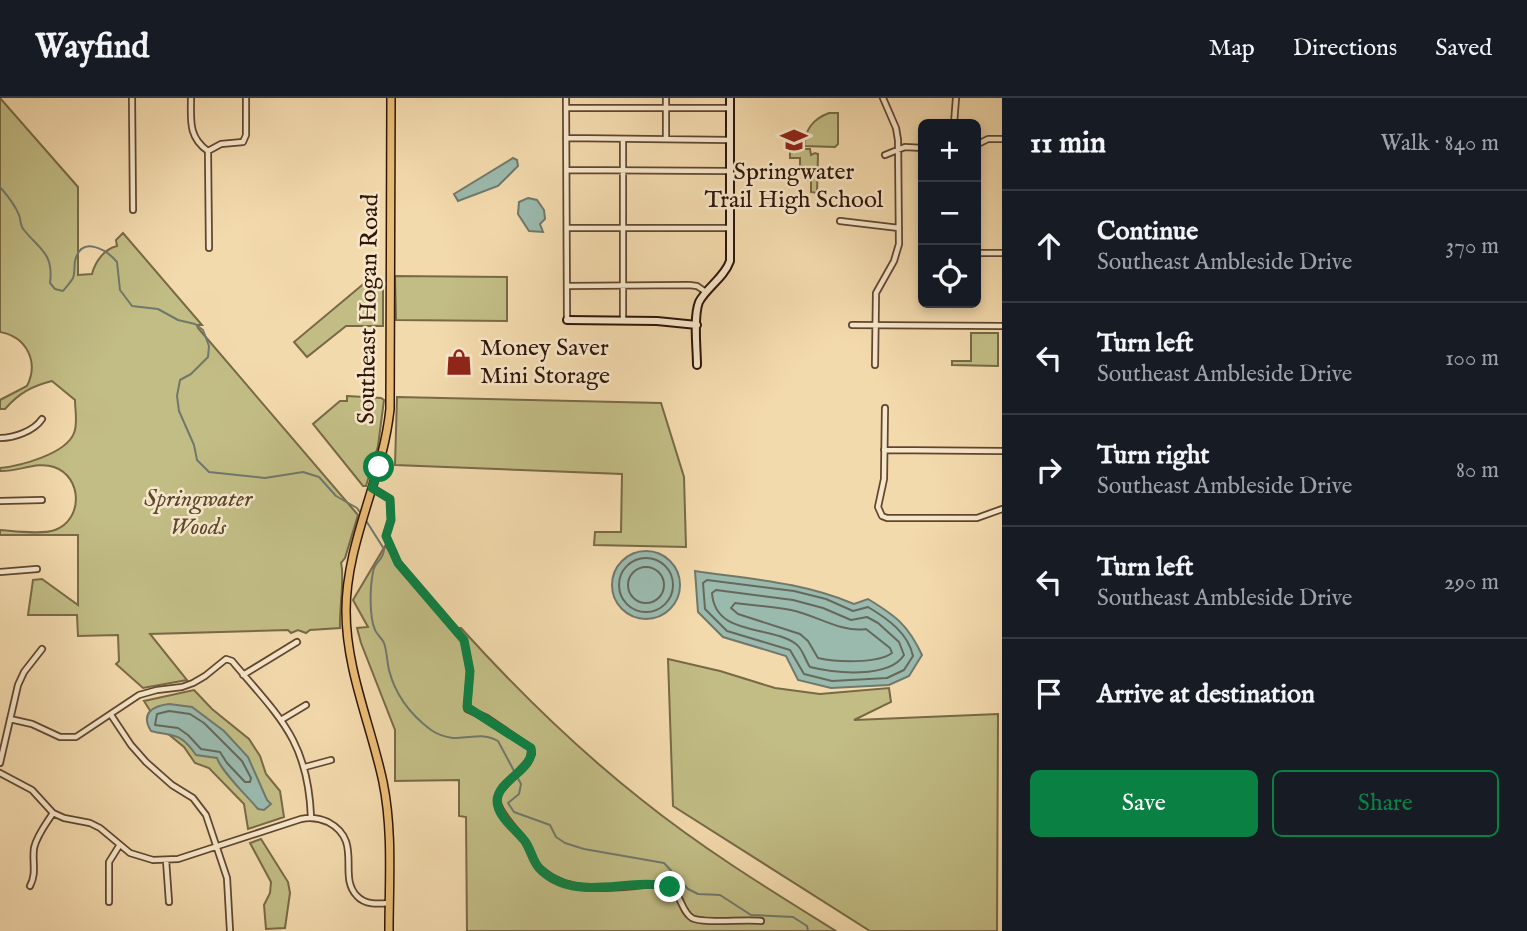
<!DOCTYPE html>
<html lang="en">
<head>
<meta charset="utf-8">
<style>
	:root { --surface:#171b24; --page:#242831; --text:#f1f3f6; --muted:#9ea1a6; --line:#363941; --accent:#0b8043 }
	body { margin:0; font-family:"IM FELL English",serif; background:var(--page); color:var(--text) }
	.controls { position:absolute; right:21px; top:21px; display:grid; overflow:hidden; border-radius:10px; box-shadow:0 4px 10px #0003 }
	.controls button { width:63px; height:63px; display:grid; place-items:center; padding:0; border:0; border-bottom:2px solid var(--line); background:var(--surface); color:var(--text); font:35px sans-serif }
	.stop { position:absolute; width:21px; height:21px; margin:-16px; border:5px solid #0b8043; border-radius:50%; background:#fff }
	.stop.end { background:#0b8043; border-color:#fff; box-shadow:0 2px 7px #0008 }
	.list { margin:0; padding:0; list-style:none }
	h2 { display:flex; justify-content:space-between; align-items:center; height:91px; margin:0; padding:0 28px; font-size:30px }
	h2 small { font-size:23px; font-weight:400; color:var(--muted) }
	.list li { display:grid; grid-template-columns:46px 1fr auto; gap:21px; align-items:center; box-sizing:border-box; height:112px; padding:0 28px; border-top:2px solid var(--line) }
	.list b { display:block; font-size:26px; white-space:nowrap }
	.list p { margin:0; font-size:23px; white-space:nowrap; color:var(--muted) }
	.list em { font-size:23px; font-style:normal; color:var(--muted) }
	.actions { display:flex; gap:14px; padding:21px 28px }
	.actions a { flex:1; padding:16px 0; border:2px solid var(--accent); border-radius:10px; text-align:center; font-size:24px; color:var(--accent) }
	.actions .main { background:var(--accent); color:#fff }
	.icon { flex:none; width:38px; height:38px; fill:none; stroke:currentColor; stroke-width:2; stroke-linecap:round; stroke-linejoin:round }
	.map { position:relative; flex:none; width:1002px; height:833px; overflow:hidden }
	header { display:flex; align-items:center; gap:42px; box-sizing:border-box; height:98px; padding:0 35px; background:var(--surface); border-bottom:2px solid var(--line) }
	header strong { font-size:33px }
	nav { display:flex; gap:38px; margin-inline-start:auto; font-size:24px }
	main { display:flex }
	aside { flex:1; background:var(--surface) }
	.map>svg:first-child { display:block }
</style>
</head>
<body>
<header>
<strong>Wayfind</strong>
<nav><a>Map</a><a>Directions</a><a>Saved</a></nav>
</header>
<main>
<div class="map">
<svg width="1002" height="833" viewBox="0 0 1002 833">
	<rect width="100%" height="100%" fill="#f3daad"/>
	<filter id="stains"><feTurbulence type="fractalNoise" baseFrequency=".00286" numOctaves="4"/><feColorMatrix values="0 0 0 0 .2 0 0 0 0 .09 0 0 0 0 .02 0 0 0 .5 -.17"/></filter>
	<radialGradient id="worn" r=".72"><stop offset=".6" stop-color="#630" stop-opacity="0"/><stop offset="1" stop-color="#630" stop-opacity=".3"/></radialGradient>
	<path fill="#c2bd85" stroke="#786946" stroke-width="2" d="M0,0L78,89V177L92,176C95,164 104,151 117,148L116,142L123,135L202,227H197L198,230L358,417L345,460L341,465C345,479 339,512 340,530L310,532L306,535L298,532L291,535L288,532L150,536L187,582L143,590L116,566L119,563L118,537L78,538L77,517H28L33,482L42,481L78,507V437H0V432C14,433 41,437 55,432C83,422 83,379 54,369C37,363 18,374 0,373V370C20,368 66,356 74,335C78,326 75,312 75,302L52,283C32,288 19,295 5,311H0V302L27,288C39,264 27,239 0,234Z
		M829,15H838V46L835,49L804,48C805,31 813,21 829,15Z
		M790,51H810L811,57L815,55L818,56L817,95L811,94V82H805V69L800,68V60H790Z
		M395,178L507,179V223L396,222Z
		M367,183H383V228H346L307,259L294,244Z
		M971,235H998V268L952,267V263H971Z
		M347,298L381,300L384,302L378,348L366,388H363L313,326L340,303H347Z
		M397,299L661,305L684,379L686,449L594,447L595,434H621L622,376L395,367Z
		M385,448L455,530H461C517,592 576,650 642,702C703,751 770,792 836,833H467L466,719L459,718V682L395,683V632L361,545L357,530L368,529L353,502Z
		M668,561L720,573L775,590L820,596L889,590L891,604L854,622L998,616L997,833H870L673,708Z
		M194,592L212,611L249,641L260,658L266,676L280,693L284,719L248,731L244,706L209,670L195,665L184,649L161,630L144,603Z
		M261,741L288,784L290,795L285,830L266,831L264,807L270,795L271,784L250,745Z"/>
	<path fill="#9bbaae" stroke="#70786c" stroke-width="2" d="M513,60L517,62L518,68L498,88L458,103L454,96Z
		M528,100L537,102L544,112L545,121L540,126L543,134L529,133L518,116L519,104Z
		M612 487a34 34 0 1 1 68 0a34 34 0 1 1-68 0Z
		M695,473C749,481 803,484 854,506L868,501C896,518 908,527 922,557L909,578L889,587L831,590L798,582L786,558L723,539L698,514Z
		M169,606L192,609L224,633L248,659L267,702L271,706L264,712L258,711C247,698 221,673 217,660L196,657C180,634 175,639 151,633C140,615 153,608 169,606Z"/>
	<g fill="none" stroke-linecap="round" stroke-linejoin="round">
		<path stroke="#65685b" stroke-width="2" d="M619 487a27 27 0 1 1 54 0a27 27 0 1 1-54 0Z
			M628 487a18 18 0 1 1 36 0a18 18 0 1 1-36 0Z
			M707,482L794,493L826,501L853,513L868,509C888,521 908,535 913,558L904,572L887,580L832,583L804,576L790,552L727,533L705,511L703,485Z
			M716,492L793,502L823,510L851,522L867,519L878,525L899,544L904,557C889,581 834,575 810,569C805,562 803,551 796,546C771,527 715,539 712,495Z
			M735,505C753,507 773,509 791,512C816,517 841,535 866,531L890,550L892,555C877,566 836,564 818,560L808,543L800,536L738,516L731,510Z
			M169,613L190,616L204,625L242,663L251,680L250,684H245L227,665L220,654L201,651L188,637L178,630L155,627L157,616Z"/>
		<path stroke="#70786c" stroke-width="2" d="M0,89C7,97 15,107 19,117C21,122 20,128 24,132C39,151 54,155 50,185L55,191L63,193C66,189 71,184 73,180C75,175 74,168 75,163C81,137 106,151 117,164L120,192L132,208L158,211L178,222L195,226L203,232L209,248L208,259L191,276L180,282L177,298L179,313L194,347L197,362L209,374L265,380L303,374L319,379L336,398L357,410L362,417
			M365,421L384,451C384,462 374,464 373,474C370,489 369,518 375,532C377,537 382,540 384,545C387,553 387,564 389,572C395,596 411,617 431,632C458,650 477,630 498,643L521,686L519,696L508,705L514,714L550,727L556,739L565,745L584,751L664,765L688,791L698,796L720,797L751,817L793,819L807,828L808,833"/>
		<defs>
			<path id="street" d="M132,0L133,112
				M191,0C191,22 188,39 208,53L209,150
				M566,0L567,222
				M666,0V41
				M566,10H730
				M954,26L956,0
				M566,40L730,42
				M976,47L988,41H1002
				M208,53L221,46L243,44L246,37V0
				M885,57L905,49L923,50
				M567,72L730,73
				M840,123L899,130
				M567,130H730
				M976,155H1002
				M567,188L689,187L697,188L706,194
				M623,222V41
				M852,227L1002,228
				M875,267L876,195L894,163L899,146L898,42L896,30L883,0
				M885,310L884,381L878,409L882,418L887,420H977L1002,411
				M0,340C14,340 34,333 42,321
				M884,352L1002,353
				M372,390L390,401L391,422L386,438L398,465L464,542L470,573L467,611L487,620L531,650L532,656L529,662C498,699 481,693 521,738C530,748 531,765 543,773C569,794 603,791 635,788C645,787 656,785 666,788C682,793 680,813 692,820C703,826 744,821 761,823
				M0,403L42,402
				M0,474L37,471
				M243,577L297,544
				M111,617L131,647L146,664L172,687L193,700L206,717L227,780L230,833
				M10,621L32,626L60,639H76L139,597L157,592L182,589L193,585L205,578L226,561L232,563C279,619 308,642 311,719
				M281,622L306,607
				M0,665L18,587L24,574L42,551
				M305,669L331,662
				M0,675L32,692L53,715L64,720L90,725L100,730L130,755L153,762L178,761L301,721C310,719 319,720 328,724C364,743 337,778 357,798C365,807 378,806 389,805
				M166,762L169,804
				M30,788C37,775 32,764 34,750C37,737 46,726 53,715
				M109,804V764L119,748"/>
			<path id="secondary" d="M567,222L657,223L697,227
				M697,267C697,251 693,219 699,204C707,189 724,180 730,163V0"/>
			<path id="primary" d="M389,833C389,784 393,733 383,684C371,627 346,572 346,513C346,444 383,380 390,311L391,0"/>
		</defs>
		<use href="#street" stroke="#604631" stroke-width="8"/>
		<use href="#secondary" stroke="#2f1508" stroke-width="10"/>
		<use href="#primary" stroke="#2f1508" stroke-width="10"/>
		<use href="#street" stroke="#f7e7ca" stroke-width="4.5"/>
		<use href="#secondary" stroke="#f7e7ca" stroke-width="6"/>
		<use href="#primary" stroke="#eabd76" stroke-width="7"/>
	</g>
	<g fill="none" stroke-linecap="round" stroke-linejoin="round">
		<path stroke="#0b8043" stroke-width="9" d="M379,369L372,390L390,401L391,422L386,438L398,465L464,542L470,573L467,609L531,650C535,672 498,681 497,703C497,718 515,731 524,742C531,750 532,762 539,770C575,807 628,778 670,789"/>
	</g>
	<defs>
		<symbol id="school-bare" viewBox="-9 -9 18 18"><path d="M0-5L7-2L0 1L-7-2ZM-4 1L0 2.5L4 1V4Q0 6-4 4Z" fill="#8f2418" stroke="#f7e7ca" stroke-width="2.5" paint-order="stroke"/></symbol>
		<symbol id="shop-bare" viewBox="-9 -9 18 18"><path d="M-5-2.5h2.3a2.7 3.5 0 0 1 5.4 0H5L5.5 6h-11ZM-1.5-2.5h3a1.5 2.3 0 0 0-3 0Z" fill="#8f2418" stroke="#f7e7ca" stroke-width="2.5" paint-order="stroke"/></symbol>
	</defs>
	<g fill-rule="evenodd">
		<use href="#school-bare" x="775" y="23" width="38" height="38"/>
		<use href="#shop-bare" x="440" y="245" width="38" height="38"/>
	</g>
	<g text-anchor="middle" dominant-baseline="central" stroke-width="5" stroke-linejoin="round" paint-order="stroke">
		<g font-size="24" fill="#2f1508" stroke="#f7e7ca">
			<text x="794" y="74">Springwater<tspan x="794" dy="28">Trail High School</tspan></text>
			<text x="480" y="250" text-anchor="start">Money Saver<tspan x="480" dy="28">Mini Storage</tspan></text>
		</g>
		<g font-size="24" fill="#2f1508" stroke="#f7e7ca">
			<text transform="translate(369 211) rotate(-89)">Southeast Hogan Road</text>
		</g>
		<g font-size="24" font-style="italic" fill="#5b472e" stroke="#f7e7ca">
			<text x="198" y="401">Springwater<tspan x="198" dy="28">Woods</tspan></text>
		</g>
	</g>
	<rect width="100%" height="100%" filter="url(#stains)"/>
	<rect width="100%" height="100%" fill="url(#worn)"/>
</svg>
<div class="controls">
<button>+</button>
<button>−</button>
<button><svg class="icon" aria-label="locate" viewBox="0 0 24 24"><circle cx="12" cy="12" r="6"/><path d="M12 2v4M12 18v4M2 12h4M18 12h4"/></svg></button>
</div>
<div class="stop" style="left:379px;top:369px"></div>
<div class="stop end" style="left:670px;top:789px"></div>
</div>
<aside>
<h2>11 min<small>Walk · 840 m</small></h2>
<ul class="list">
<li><svg class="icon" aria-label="ahead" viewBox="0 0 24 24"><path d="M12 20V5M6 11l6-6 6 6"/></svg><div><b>Continue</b><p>Southeast Ambleside Drive</p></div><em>370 m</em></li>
<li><svg class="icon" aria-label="left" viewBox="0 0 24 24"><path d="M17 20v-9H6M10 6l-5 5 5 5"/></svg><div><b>Turn left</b><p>Southeast Ambleside Drive</p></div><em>100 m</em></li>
<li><svg class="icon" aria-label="right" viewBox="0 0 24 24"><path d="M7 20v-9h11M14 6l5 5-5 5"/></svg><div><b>Turn right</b><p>Southeast Ambleside Drive</p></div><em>80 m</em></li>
<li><svg class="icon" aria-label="left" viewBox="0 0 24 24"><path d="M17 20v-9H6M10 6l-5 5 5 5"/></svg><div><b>Turn left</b><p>Southeast Ambleside Drive</p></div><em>290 m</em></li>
<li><svg class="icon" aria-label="arrive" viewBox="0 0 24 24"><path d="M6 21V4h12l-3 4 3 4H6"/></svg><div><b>Arrive at destination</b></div></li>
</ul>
<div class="actions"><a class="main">Save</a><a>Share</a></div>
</aside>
</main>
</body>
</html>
